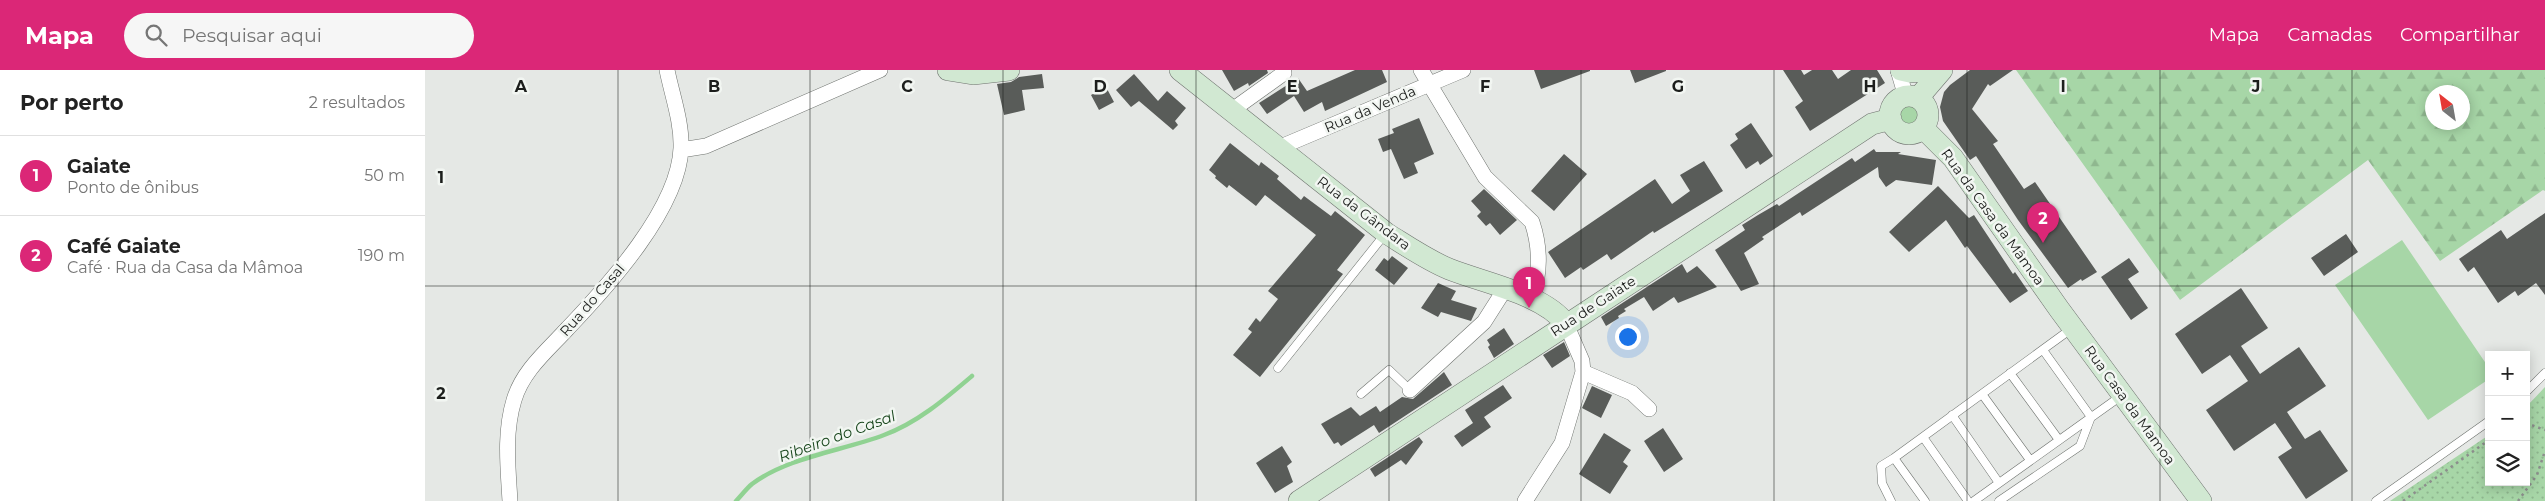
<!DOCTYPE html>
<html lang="pt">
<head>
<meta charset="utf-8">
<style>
	:root { --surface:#fff; --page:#f6f6f6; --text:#222; --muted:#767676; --line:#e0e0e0; --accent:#db2777 }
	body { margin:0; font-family:Montserrat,sans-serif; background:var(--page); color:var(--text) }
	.controls { position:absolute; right:15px; bottom:15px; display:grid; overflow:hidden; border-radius:0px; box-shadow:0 2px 12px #0003 }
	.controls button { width:45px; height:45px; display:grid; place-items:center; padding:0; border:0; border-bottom:1px solid var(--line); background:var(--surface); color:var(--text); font:25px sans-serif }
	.compass { position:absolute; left:2000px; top:15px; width:45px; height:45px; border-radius:50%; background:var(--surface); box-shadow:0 2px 12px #0003; rotate:329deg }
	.you { position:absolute; left:1202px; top:266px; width:18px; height:18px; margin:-12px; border:4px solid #fff; border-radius:50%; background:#1a73e8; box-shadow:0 0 0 8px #1a73e833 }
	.badge { display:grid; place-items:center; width:32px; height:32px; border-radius:50%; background:var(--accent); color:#fff; font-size:16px; font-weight:700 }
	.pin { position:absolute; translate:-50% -41px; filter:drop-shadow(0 1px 2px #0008) }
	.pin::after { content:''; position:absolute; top:26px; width:18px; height:15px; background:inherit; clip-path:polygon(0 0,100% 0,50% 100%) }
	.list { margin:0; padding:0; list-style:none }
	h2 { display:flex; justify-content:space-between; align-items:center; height:65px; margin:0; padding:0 20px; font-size:21px }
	h2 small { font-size:16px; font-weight:400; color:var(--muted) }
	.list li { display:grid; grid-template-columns:32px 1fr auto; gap:15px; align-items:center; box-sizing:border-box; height:80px; padding:0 20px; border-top:1px solid var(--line) }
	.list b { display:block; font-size:19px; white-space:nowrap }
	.list p { margin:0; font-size:16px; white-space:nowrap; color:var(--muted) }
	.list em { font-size:16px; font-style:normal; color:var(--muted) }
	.icon { flex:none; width:28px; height:28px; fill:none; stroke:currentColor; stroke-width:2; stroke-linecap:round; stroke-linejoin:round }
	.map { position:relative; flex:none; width:2120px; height:431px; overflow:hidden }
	header { display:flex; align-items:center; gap:30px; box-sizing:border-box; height:70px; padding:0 25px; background:var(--accent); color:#fff }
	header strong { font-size:24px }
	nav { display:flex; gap:28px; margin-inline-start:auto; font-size:18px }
	.search { width:350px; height:45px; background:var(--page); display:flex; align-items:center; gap:12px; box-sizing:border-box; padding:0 18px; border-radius:28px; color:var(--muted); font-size:19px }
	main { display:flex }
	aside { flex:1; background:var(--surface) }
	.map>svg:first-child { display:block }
</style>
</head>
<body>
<header>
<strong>Mapa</strong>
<div class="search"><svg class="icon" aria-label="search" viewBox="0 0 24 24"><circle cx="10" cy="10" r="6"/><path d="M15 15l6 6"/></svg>Pesquisar aqui</div>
<nav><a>Mapa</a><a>Camadas</a><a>Compartilhar</a></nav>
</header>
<main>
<aside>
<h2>Por perto<small>2 resultados</small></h2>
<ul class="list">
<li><span class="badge">1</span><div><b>Gaiate</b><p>Ponto de ônibus</p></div><em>50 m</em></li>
<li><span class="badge">2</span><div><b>Café Gaiate</b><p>Café · Rua da Casa da Mâmoa</p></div><em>190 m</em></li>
</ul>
</aside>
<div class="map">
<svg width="2120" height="431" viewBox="0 0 2120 431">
	<defs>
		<pattern id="forest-firs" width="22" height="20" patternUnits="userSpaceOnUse" patternTransform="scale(1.25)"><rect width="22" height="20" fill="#a7d6a7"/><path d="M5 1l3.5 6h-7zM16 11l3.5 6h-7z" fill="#8fb78f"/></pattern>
		<pattern id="park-dots" width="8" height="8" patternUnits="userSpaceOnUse" patternTransform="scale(1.25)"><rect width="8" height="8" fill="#a7d6a7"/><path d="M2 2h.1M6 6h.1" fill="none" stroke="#8fb78f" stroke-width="1.8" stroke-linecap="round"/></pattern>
	</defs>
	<rect width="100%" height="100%" fill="#e5e8e5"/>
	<path fill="#a7d6a7" d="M1472 45a12 12 0 1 1 24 0a12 12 0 1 1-24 0Z
		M1977,170L2064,298V309L2003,350L1910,215Z"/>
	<path fill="url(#forest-firs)" fill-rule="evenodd" d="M1591,0H2120V121L2118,120L2015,191L1943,90L1755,230ZM2008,22H2038V52H2008Z"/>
	<path fill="url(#park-dots)" d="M2120,317V431H1965L2064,365V412H2101V337Z"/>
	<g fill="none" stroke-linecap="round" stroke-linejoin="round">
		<path stroke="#90d292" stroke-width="4.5" d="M311,431C316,426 321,419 327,414C363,387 417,381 459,365C492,353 520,329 547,306"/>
	</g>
	<path fill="#595c59" d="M797,0H842L843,3L824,16L823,13L809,21Z
		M930,0H957L962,12L900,41L897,32L879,42L869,26L842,44L834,33L873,8L882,21Z
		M1109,0H1165V1L1116,19Z
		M1205,0H1241V1L1210,13Z
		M1358,0H1376L1379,5L1387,0H1407L1413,9L1426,0H1452L1460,13L1385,61L1370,37L1378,31Z
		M1545,0H1588L1565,16L1563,14L1547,39L1573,71L1568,74L1599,119L1610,112L1672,202L1657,211L1656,209L1643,218L1593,150L1551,86L1545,90L1518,51L1515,37L1519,22L1525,15Z
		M617,4L619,18L597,20L600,40L579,45L572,14L586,12L594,7Z
		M709,4L733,31L742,21L761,38L750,51L753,55L748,60L714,31L706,37L691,20Z
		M681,17L689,32L674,40L666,25Z
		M994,48L1009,84L989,93L993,103L979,109L966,79L958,82L953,69L969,63L967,59Z
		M1326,53L1348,86L1335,95L1333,91L1321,99L1305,75L1313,69L1310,64Z
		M805,73L834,96L836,92L854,106L852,109L876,130L879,126L906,146L910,141L940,165L912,200L918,204L835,307L808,285L827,262L823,259L831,248L835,252L853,229L843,221L891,165L840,125L831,136L804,115L802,118L790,108L791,106L784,100Z
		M1449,79L1451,82H1476L1473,84L1511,90L1507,115L1471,110L1461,117L1454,107L1453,97L1377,146L1375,142L1337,167L1339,169L1319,183L1334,214L1316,221L1290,180L1320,160L1317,155L1333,145L1352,134L1354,136L1427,88L1430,92Z
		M1139,84L1162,104L1129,141L1106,121Z
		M1279,91L1298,121L1229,163L1228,161L1186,190L1182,184L1158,200L1156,197L1140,208L1123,182L1230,109L1247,134L1265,121L1255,105Z
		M1513,116L1544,148L1549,145L1588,204L1590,202L1603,221L1585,233L1542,176L1540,178L1521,150L1484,182L1464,162Z
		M1059,119L1092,150L1075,165L1065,153L1061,156L1052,146L1056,142L1046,131Z
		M2120,143V225L2111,213L2093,226L2090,221L2073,233L2049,197L2043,202L2034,189L2076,160L2082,169Z
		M1921,164L1933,182L1899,206L1886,188Z
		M967,186L983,198L969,215L950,200L959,188L963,191Z
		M1704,188L1714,202L1703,209L1723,238L1706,250L1676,207Z
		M1257,194L1262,203L1272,196L1292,217L1253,233L1249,227L1228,241L1219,227L1199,239L1201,241L1193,246L1194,248L1181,256L1176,247Z
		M1013,213L1031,221L1026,230L1052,238L1046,251L1016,242L1013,247L996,238Z
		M1816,218L1843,258L1816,276L1835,304L1874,277L1901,316L1862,342L1880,369L1895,360L1923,401L1881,429L1853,387L1867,378L1850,353L1809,381L1781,340L1823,311L1805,285L1777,304L1750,264Z
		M1079,258L1089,274L1069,288L1063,277L1065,275L1062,270Z
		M1139,272L1145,286L1127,298L1118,285Z
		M1019,302L1027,315L954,363L949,355L916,376L913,372L909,374L896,354L926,337L935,346L951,336L955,342L977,327L988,329Z
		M1078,315L1087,328L1059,347L1066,357L1037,377L1029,366L1048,353L1040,340Z
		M1167,316L1187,325L1176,348L1157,338Z
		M1238,358L1258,389L1239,402L1219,371Z
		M1179,363L1206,380L1198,392L1203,396L1185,424L1154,404Z
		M994,367L998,372L981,395L976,390L950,407L945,399Z
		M857,376L867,392L862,396L868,412L850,423L831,393Z"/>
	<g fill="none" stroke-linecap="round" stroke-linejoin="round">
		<defs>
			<path id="lane" d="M853,298L960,164
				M1585,303L1634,370
				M2101,322L2120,303
				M936,324L964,300L985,320
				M1557,324L1605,390
				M1527,345L1574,413
				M1498,367L1543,431
				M1466,431L1457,413L1456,396L1469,388
				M1500,431L1469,388L1646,259
				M1549,431L1696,326
				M1574,431L1655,376L1666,347L1618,280
				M1951,431L2064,351"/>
			<path id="street" d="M996,0L1060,107L1107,152C1116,179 1115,203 1107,230
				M1473,0L1481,27
				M806,41L859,3
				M853,78L1038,0
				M256,80L281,76L455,0
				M1158,302L1207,323L1224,339
				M985,320L1059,252L1080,219
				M85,431C83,397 79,363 89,330C98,300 123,280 143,258C183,216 254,138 256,78C257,52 247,25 242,0
				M1100,431L1137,373L1158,302L1157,291L1141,254"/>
			<path id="secondary" d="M523,0L548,4L584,0
				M755,0L961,163C982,176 1002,190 1024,199C1059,213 1119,224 1141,254
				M1476,0L1485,2L1508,0
				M1465 45a19 19 0 1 1 38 0a19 19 0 1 1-38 0Z
				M1493,28L1517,0
				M1498,58L1528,88L1634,239L1776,431
				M874,431L1447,54L1466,49"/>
		</defs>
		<use href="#lane" stroke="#6e726e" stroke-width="9"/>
		<use href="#street" stroke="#6e726e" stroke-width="16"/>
		<use href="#secondary" stroke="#6e726e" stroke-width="22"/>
		<path stroke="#8c8e8c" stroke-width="2.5" stroke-dasharray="2.5 4" stroke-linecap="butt" d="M2101,353L2120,360
			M1978,431L2064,370
			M2093,431L2112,405L2120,381"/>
		<use href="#lane" stroke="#fff" stroke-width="8"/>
		<use href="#street" stroke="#fff" stroke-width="15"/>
		<use href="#secondary" stroke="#d1e8d2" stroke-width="21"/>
	</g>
	<path fill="none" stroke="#1c1e1c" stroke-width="1" stroke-opacity="0.55" d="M193,0V431M385,0V431M578,0V431M771,0V431M964,0V431M1156,0V431M1349,0V431M1542,0V431M1735,0V431M1927,0V431M0,216H2120"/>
	<g text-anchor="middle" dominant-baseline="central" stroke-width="5" stroke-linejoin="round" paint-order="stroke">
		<g font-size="14" fill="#1c1e1c" stroke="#f2f6f2">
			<text transform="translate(945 39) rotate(-23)">Rua da Venda</text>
			<text transform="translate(939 143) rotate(37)">Rua da Gândara</text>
			<text transform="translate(1568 147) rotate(54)">Rua da Casa da Mâmoa</text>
			<text transform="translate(167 230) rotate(-49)">Rua do Casal</text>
			<text transform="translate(1168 236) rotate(-33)">Rua de Gaiate</text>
			<text transform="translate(1705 335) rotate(54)">Rua Casa da Mamoa</text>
		</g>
		<g font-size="15" font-style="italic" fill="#18461c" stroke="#f2f6f2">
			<text transform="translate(412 366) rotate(-20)">Ribeiro do Casal</text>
		</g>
	</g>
	<g font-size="16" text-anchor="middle" font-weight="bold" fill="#1c1e1c" stroke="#f2f6f2" stroke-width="5" stroke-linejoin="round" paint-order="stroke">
		<text x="96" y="22">A</text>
		<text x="289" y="22">B</text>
		<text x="482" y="22">C</text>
		<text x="675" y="22">D</text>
		<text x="867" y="22">E</text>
		<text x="1060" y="22">F</text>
		<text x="1253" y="22">G</text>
		<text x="1445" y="22">H</text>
		<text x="1638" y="22">I</text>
		<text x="1831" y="22">J</text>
		<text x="16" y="113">1</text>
		<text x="16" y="329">2</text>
	</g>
</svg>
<div class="controls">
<button>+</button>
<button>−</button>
<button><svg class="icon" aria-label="layers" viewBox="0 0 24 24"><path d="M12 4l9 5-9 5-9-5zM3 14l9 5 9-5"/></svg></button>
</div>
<svg class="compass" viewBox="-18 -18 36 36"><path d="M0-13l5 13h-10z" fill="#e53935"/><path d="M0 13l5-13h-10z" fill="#767676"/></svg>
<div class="you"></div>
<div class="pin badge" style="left:1104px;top:238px">1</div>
<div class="pin badge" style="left:1618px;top:173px">2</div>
</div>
</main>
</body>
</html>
